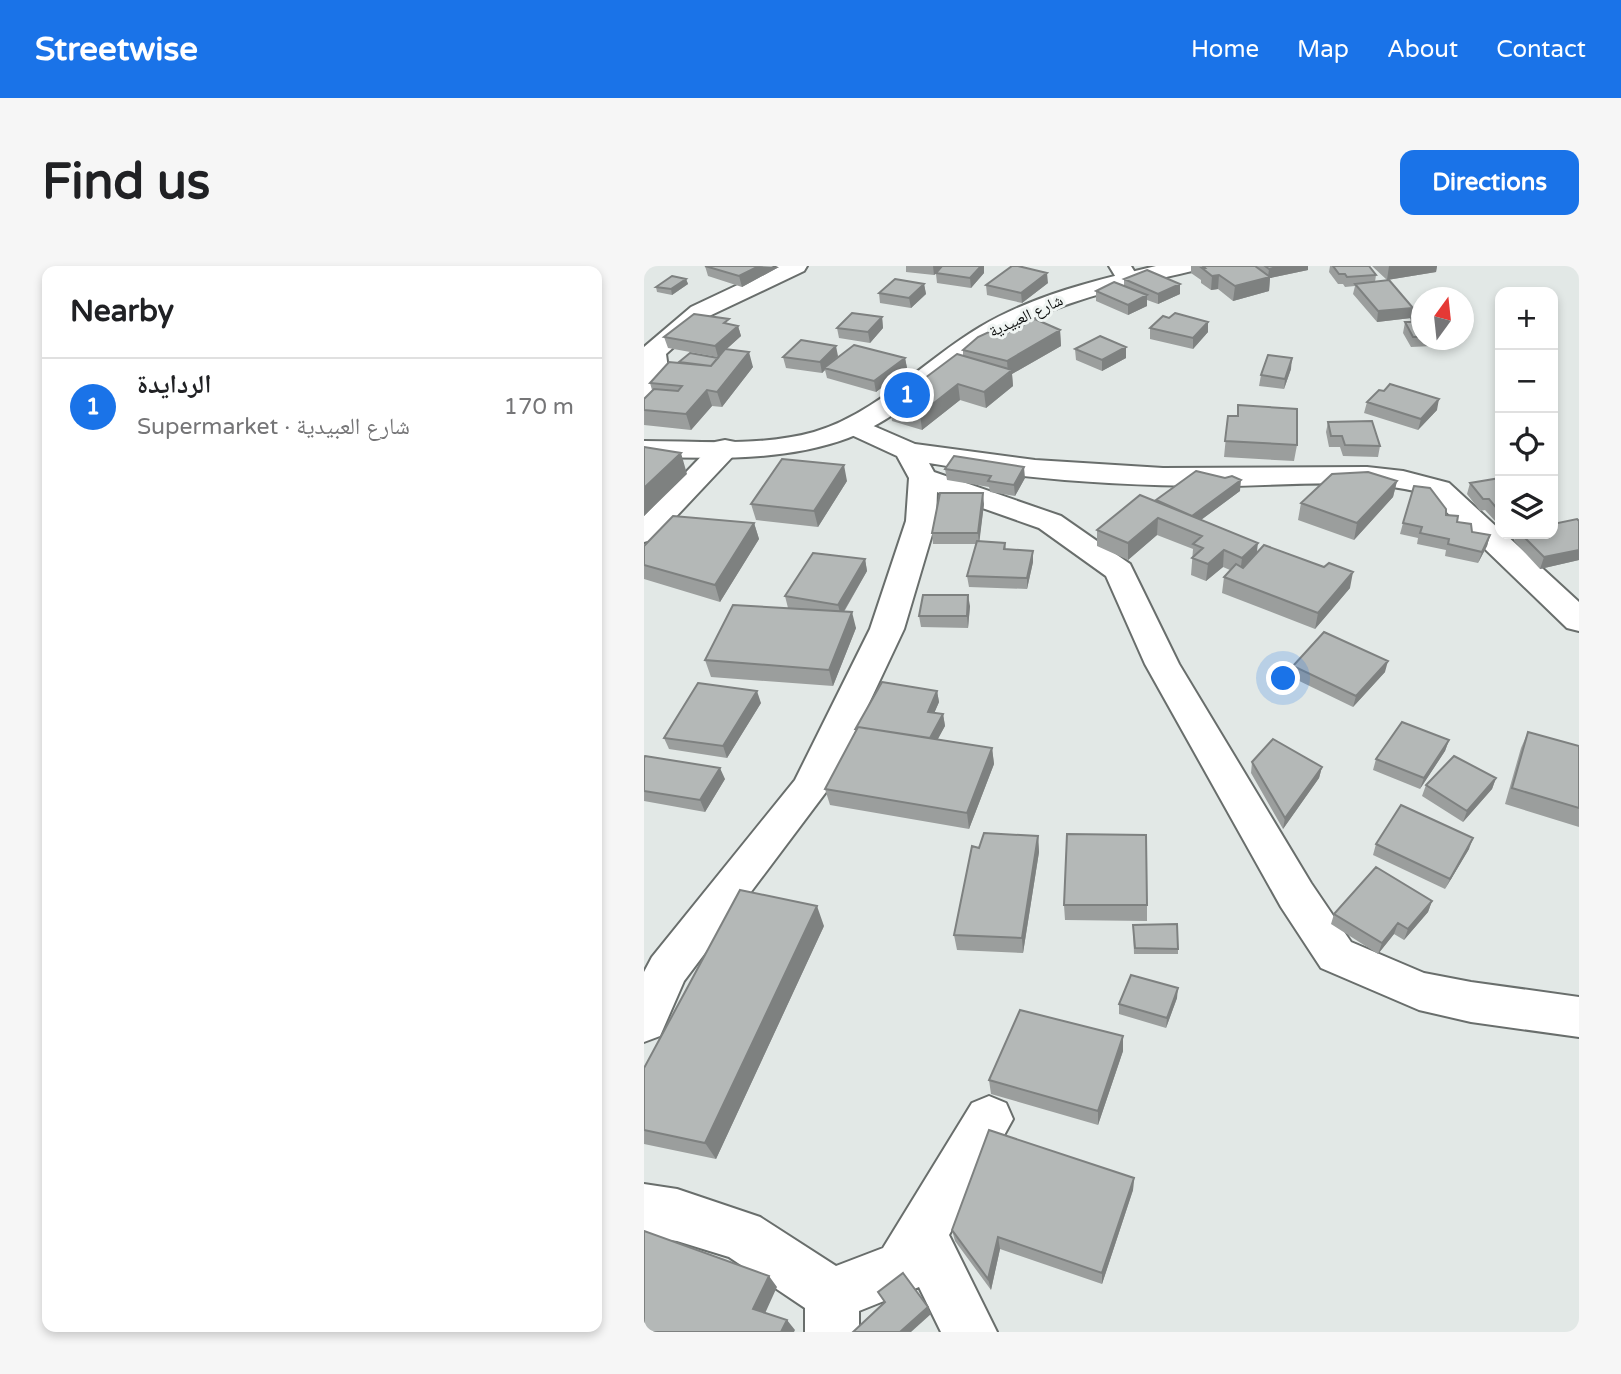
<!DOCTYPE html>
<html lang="en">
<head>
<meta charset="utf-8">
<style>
	:root { --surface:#fff; --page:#f6f6f6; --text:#202124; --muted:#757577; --line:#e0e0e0; --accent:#1a73e8 }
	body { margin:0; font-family:"Varela Round","Noto Naskh Arabic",sans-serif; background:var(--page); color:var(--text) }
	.controls { position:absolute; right:21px; top:21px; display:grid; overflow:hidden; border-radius:14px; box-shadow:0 4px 10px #0003 }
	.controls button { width:63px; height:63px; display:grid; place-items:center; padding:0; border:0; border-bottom:2px solid var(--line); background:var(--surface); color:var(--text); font:35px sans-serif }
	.compass { position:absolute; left:767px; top:21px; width:63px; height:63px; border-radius:50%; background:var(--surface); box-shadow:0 4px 10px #0003; rotate:15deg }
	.you { position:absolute; left:640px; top:413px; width:24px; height:24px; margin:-18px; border:5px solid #fff; border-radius:50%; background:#1a73e8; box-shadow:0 0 0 10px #1a73e833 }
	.badge { display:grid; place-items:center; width:46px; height:46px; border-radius:50%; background:var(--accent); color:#fff; font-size:23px; font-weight:700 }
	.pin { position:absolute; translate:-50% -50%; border:4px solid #fff; box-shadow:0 2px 7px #0006 }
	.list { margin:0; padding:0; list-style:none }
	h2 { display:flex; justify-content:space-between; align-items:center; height:91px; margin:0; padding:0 28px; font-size:30px }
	h2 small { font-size:23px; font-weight:400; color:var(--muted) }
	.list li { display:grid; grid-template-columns:46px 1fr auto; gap:21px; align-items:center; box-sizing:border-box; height:98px; padding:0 28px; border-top:2px solid var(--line) }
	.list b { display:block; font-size:26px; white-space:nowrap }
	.list p { margin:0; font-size:23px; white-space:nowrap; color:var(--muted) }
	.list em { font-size:23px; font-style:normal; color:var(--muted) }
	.icon { flex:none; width:38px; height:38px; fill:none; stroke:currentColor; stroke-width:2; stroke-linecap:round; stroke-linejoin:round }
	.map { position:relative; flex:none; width:935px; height:1066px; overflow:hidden; border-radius:14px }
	header { display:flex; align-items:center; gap:42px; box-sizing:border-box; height:98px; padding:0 35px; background:var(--accent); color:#fff }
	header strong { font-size:33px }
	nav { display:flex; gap:38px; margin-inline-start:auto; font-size:24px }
	.intro { display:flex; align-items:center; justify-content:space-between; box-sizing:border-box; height:168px; padding:0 42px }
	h1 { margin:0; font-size:49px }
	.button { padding:18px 32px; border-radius:14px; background:var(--accent); color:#fff; font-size:24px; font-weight:700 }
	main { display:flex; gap:42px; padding:0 42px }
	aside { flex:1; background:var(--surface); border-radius:14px; box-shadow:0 4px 10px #0003 }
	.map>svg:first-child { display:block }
</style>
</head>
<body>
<header>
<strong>Streetwise</strong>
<nav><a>Home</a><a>Map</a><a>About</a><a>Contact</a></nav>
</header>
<div class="intro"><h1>Find us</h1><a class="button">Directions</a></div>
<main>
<aside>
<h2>Nearby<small></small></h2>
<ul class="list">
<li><span class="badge">1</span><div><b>الردايدة</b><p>Supermarket · شارع العبيدية</p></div><em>170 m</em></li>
</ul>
</aside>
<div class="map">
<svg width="935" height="1066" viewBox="0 0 935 1066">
	<rect width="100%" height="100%" fill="#e2e8e6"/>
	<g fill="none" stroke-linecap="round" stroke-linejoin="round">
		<defs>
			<path id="minor" d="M134,0H163L160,5L63,51L22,88L25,110L9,134L0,136V81L47,41Z
				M465,0H487L495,13L492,18H476Z
				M211,152L271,178L391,194L519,202L723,201L759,205L805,217L856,264V268H861L935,336V365L923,362L785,229C723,209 633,221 567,220C472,220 378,213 285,197L290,206L417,250L486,298L535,398L667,617L707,676L780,707L827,716L935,731V771L827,756L775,744L677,702L637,641L501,398L462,310L395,262L293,226L292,255L260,363L185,522L40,715L16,770L0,776V706L8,691L151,514L226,363L262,255L265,212L253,190L201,166L198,160L201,154Z
				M81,174L91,176L95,182L91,188L11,273L0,276V250L71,176Z
				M345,830L362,837L369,853L305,969L353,1066H297L275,1021L215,1045V1066H161V1042L85,991L33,975L0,970V918L33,923L116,951L192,1000L239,982L328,837Z"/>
			<path id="major" d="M512,0H551L548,5C481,21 412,35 353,71C302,102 261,151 204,172C139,196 69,192 0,191V175C55,175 116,181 170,166C234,147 280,94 336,61C390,29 452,14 512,0Z"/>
		</defs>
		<use href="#minor" stroke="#696e6c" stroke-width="4"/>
		<use href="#major" stroke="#696e6c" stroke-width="4"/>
		<use href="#minor" fill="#fff" fill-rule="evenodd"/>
		<use href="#major" fill="#fff" fill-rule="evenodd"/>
	</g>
	<path fill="#9b9e9d" d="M61,0L135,1L98,21L64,10Z
		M262,0H340V7L327,22L293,17L292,8L290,9L262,6Z
		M547,0H664V4L626,12L625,25L589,35L574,23L567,24L557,17V14L547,7Z
		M686,0H725L732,9L731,16L769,42L767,52L733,56L709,28L711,20L701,21L699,18H694L685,6Z
		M728,0H793L792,6L743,14Z
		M42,13L44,18L28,29L13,26L12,21Z
		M480,13L536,18V28L514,38L503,34V40L484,49L452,35V25L480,20Z
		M404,17L378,37L343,29L342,19Z
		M280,18L282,28L267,42L236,37L235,27Z
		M238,51L239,62L226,77L195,72L193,62Z
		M767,52H778V74H812L810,79L767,81L759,67L761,56H766Z
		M86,58L94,60L97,70L82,83L109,101L78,141L68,140L47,164L0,159V133L8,124L6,117L35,97L74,92V91L24,82L20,71Z
		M506,62L564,66L549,83L506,73Z
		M416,64L417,80L368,108L369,120L342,142L316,134L278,164L248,155L245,139L319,90V84L361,68Z
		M482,81V92L458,105L432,94L431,83Z
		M194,90L261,92L263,102L232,126L183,112L181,104L178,107L142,102L139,91Z
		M647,103L640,123L615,120L617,109Z
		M723,136L793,144L774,164L720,147Z
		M584,150L653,179L650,195L580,191Z
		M684,156L736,180L734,191L699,190L696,181H685L682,166Z
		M301,203L381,212L371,230L346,226L345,221L303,214Z
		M856,212V256H852L841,244L836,245L823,228L826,217Z
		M203,215L174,261L112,254L107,238Z
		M753,215L749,231L710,274L654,254L657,237Z
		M596,225L557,254L613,286L706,322L671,363L578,327L580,311L586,304L579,301L562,315L547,309L549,283L513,269L484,294L453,280V264L511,235L512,234Z
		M340,238L335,275L361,277L362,284L389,285V296L383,323L325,321L323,310L332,278H289L288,267Z
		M802,249L828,266L846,269L843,280L834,297L801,290L802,284L773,278L774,272L756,268L759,257Z
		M935,255V294L896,303L870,275L872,268H909Z
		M110,257L115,273L76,336L0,313V280Z
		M221,293L223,305L200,346L212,362L189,420L67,411L61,394L144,342L141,330Z
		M326,340L324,362L277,361L275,350Z
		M649,400L741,406L709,441L647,411Z
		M293,425L295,436L290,447L299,448L301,460L293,473L348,482L350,498L325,563L186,539L181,523Z
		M117,437L83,492L25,483L20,472Z
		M884,466L935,480V561L861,538L877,482Z
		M805,474L801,485L776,523L729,504L732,493Z
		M0,492L81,513L61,546L0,535Z
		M608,496L678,501L675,512L639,563L607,507Z
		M852,512L848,523L819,556L778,530L782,519Z
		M394,570L395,586L379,687L313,684L310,669L335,582Z
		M732,578L825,583L801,623L729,589Z
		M788,635L784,646L760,674L750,668L734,688L687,658L690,648Z
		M420,639H503V655L421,654Z
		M489,659L534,683V688H490Z
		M180,660L72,893L0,878V802Z
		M533,732L522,762L475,748V738Z
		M479,770V785L454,859L347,828L345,814Z
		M490,912L489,924L458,1018L356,983L347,1024L311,975L308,964Z"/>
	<path fill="#7e8180" d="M115,0L135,1L98,21L95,10Z
		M289,0H299L290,9Z
		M337,0H340V7L327,22L326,12Z
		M636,0H664V4L626,12L625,25L589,35L591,20L624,11L625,3Z
		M745,0H793L792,6L743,14Z
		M403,7L404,17L378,37L377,27Z
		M575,9L574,23L567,24L568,10Z
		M42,13L44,18L28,29L27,23Z
		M280,18L282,28L267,42L265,32Z
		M536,18V28L514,38V28Z
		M503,29V40L484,49V39Z
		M769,42L767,52L733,56L734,45Z
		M238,51L239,62L226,77L224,66Z
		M564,56V66L549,83V72Z
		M94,60L97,70L74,91L71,80Z
		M416,64L417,80L368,108L369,120L342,142L340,126L364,108L363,95Z
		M192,80L194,90L180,102L181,104L178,107L176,96Z
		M482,81V92L458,105V94Z
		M105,86L109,101L78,141L73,126Z
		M261,92L263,102L232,126L230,115Z
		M648,92L647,103L640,123L641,113Z
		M314,118L316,134L278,164L276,148Z
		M63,124L68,140L47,164L42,148Z
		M795,133L793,144L774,164L777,153Z
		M37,187L43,208L0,250V222Z
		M200,199L203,215L174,261L170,245Z
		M380,201L381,212L371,230L370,219Z
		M597,214L596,225L546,262L547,251Z
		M753,215L749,231L710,274L713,257Z
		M339,227L340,238L335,279L334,267Z
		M514,252L513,269L484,294V277Z
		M110,257L115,273L76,336L71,319Z
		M846,269L843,280L834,297L838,286Z
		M614,277L612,293L596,308L598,292Z
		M580,284L579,301L562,315L564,298Z
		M935,284V294L896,303L900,291Z
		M389,285V296L383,323V312Z
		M221,293L223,305L197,350L194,339Z
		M709,306L706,322L671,363L674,347Z
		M324,329L326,340L324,362L323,350Z
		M208,346L212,362L189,420L185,404Z
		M744,395L741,406L709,441L712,430Z
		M113,425L117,437L83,492L79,480Z
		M293,425L295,436L286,457L284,446Z
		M299,448L301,460L287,486L285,475Z
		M805,474L801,485L776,523L780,512Z
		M348,482L350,498L325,563L323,547Z
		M678,501L675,512L639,563L641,552Z
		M76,502L81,513L61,546L56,534Z
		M852,512L848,523L819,556L823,545Z
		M394,570L395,586L379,687L378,672Z
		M829,572L825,583L801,623L806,613Z
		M788,635L784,646L760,674L764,663Z
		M173,640L180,660L72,893L61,877Z
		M754,657L750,668L734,688L738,677Z
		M534,722L533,732L522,762L523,752Z
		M479,770V785L454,859V845Z
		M490,912L489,924L458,1018V1007Z
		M354,971L356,983L347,1024L344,1013Z
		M125,1010L133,1021L118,1054L109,1043Z
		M284,1041L287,1048L267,1066H256Z
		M143,1054L151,1064L150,1066H137Z"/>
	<path fill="#b4b8b7" stroke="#7e8180" stroke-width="2" d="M61,0H115L95,10Z
		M298,0H337L326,12L292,7Z
		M368,0H374L403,7L377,27L342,19Z
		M559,0H611L626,11L591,20L575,9L568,10L558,2H561Z
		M621,0H636L625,3Z
		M689,0H725L732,9L703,11L701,8H695Z
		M503,4L536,18L514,28L480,13Z
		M28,10L42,13L27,23L12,21Z
		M251,13L280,18L265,32L235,27Z
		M745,14L769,42L734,45L711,18Z
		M470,16L503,29L484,39L452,25Z
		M208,47L238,51L224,66L193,62Z
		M531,47L564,56L549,72L506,62L519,50L525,52Z
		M50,48L85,53L80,57L94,60L71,80L20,71Z
		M767,52H778V71H769L761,56H769Z
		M391,53L416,64L363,95L319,84L334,71L347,65L361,68Z
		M456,70L482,81L458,94L431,83Z
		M157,74L192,80L176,96L139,91Z
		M210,79L261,92L230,115L180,102Z
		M81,83L105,86L73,126L63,124L42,148L0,144V133L10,123L34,125L38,120L6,117L25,96L67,100Z
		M46,87L74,92L67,100L35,96Z
		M313,88L368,104L340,126L314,118L276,148L245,139Z
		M624,89L648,92L641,113L617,109Z
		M746,118L795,133L777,153L723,136L735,124L740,125Z
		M594,139L653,143V179L581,175L584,150H594Z
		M728,155L736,180L701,179L698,170H687L684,156Z
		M0,181L37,187L0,222Z
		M310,190L380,201L370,219L344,215L347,210L301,203Z
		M138,193L200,199L170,245L107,238Z
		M552,205L581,212L588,210L597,214L548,250L512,234Z
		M724,206L753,215L713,257L657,237L688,208Z
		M856,212V245H855L845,233H839L826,217Z
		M770,220L786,222L802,243V249L814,250L813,256L827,258L828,266L846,269L838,286L804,278L805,273L776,267L778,261L759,257Z
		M296,227H339L334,267H288Z
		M496,229L614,277L598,292L580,284L564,298L548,292L559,282L549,278L558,270L514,252L484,277L453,264Z
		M29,250L110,257L71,319L0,299V280Z
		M933,253L935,255V284L900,291L877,268H909V258Z
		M333,275L361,277L360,283L389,285L383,312L323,310Z
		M620,279L680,301L685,297L709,306L674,347L580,311L592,298L599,302Z
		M169,287L221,293L194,339L141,330Z
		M279,329H324L323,350H275Z
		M89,339L208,346L185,404L61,394Z
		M680,366L744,395L712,430L649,400Z
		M238,416L293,425L284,446L299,448L286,472L214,461L212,462Z
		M54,417L113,425L79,480L20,472Z
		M758,456L805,474L780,512L732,493Z
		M214,461L348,482L323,547L181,523Z
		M884,466L935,480V542L868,522Z
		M629,473L678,501L641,552L608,496Z
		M1,490L76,502L56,534L0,525V492Z
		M810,490L852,512L823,545L782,519Z
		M757,539L829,572L806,613L732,578Z
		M340,567L394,570L378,672L310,669L328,580L335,582Z
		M423,568L502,569L503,639H420Z
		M732,601L788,635L764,663L754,657L738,677L690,648Z
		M96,624L173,640L61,877L0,864V802Z
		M533,658L534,683L491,682L489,659Z
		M487,709L534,722L523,752L475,738Z
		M376,744L479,770L454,845L345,814Z
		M345,864L490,912L458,1007L354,971L344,1013L308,964Z
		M0,965L125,1010L109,1043L143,1054L137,1066H0Z
		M259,1007L284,1041L256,1066H209L241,1036L234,1026Z"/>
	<g text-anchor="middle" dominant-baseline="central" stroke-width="6" stroke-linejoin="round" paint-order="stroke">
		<g font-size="16" fill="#0c0e0d" stroke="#f0f5f3">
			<text transform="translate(382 50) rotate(-25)">شارع العبيدية</text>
		</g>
	</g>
</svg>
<div class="controls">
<button>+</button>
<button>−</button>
<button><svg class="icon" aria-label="locate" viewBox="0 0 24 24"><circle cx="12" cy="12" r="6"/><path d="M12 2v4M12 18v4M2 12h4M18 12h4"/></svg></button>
<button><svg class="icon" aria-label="layers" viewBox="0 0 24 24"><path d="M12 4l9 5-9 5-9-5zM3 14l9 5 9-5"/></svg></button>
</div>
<svg class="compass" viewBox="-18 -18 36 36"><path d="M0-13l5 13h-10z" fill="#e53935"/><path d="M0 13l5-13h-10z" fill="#757577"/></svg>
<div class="you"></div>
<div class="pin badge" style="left:263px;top:129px">1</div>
</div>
</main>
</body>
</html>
